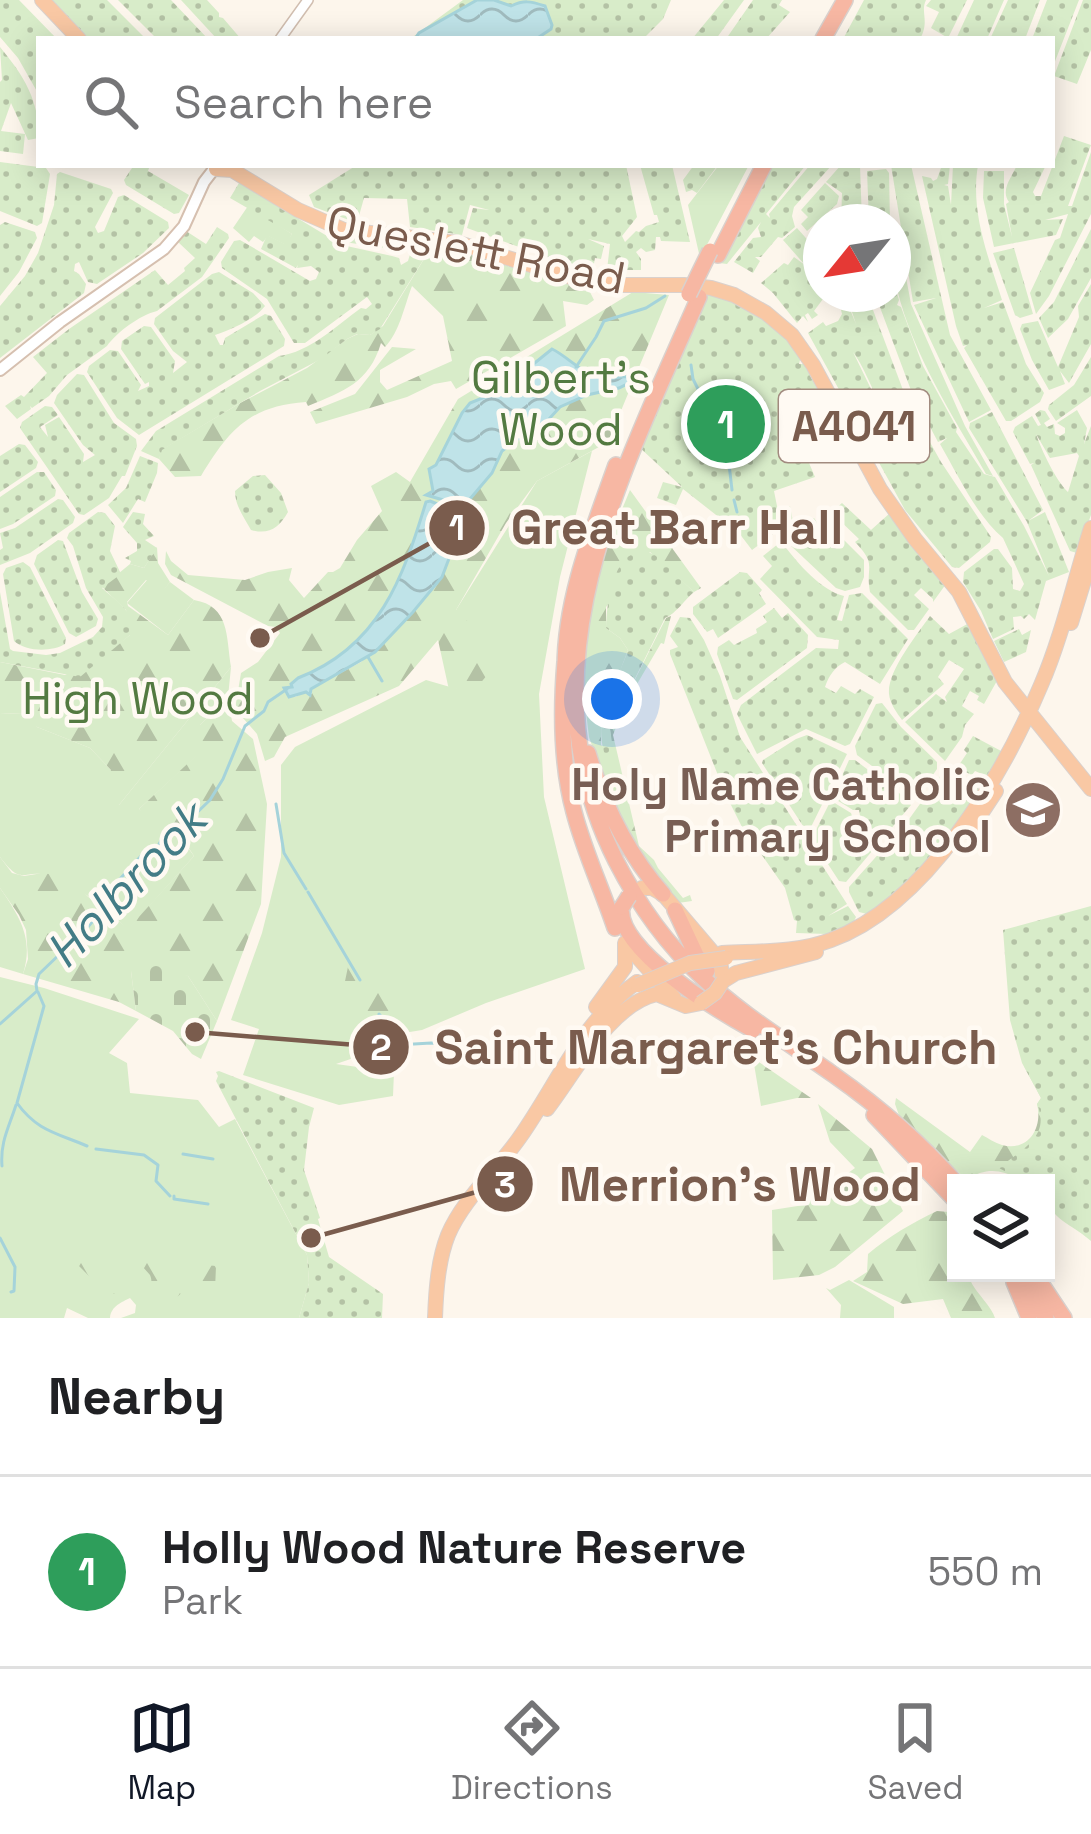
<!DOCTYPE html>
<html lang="en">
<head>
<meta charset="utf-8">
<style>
	:root { --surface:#fff; --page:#f2f2f2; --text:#202124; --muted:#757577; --line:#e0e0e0; --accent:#111827 }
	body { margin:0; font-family:"Space Grotesk",sans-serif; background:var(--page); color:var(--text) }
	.controls { position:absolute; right:36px; bottom:36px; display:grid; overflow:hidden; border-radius:0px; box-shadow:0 6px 30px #0003 }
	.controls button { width:108px; height:108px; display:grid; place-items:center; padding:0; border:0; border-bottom:3px solid var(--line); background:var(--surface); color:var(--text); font:60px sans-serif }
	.compass { position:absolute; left:803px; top:204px; width:108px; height:108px; border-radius:50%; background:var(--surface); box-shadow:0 6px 30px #0003; rotate:240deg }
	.you { position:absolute; left:612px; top:699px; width:42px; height:42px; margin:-30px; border:9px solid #fff; border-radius:50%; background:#1a73e8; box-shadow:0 0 0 18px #1a73e833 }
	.badge { display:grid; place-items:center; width:78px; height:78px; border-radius:50%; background:var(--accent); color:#fff; font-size:39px; font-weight:700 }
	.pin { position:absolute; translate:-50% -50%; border:6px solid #fff; box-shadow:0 3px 12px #0006 }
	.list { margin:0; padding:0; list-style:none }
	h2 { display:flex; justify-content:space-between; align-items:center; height:156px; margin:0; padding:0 48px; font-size:51px }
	h2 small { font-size:39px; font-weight:400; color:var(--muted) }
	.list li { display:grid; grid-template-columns:78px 1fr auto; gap:36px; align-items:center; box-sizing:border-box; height:192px; padding:0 48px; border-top:3px solid var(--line) }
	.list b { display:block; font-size:45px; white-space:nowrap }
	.list p { margin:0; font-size:39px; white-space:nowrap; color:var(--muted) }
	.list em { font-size:39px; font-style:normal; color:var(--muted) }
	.icon { flex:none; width:66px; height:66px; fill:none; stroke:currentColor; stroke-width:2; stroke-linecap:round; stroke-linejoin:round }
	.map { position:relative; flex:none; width:1091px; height:1318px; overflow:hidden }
	.search { position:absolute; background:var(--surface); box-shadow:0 6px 30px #0003; left:36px; right:36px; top:36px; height:132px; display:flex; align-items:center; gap:30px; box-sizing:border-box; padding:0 42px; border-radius:0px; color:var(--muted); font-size:45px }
	.sheet { height:348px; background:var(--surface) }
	nav { display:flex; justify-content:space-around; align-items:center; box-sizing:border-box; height:168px; border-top:3px solid var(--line); background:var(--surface); font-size:33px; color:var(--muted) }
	nav a { display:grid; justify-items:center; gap:6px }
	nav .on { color:var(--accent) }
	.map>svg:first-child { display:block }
</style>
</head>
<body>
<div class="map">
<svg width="1091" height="1318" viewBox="0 0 1091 1318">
	<defs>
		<pattern id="forest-firs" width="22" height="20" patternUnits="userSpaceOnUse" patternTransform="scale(3)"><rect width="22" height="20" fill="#d8ecc9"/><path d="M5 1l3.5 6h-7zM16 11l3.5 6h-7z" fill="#b4c2a5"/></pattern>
		<pattern id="cemetery-stones" width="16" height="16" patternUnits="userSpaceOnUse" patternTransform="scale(3)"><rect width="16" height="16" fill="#d8ecc9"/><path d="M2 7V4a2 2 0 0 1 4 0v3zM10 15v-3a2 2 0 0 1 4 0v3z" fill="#b4c2a5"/></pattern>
		<pattern id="park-dots" width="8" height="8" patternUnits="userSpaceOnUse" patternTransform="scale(3)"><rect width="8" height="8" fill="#d8ecc9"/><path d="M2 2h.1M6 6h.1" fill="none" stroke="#b4c2a5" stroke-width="1.8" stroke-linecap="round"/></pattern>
		<pattern id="water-waves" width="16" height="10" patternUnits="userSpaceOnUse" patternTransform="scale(3)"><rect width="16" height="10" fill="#bfe3e8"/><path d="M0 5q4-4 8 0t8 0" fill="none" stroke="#a0bbbe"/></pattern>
	</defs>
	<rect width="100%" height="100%" fill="#fdf6ec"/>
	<path fill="#d8ecc9" d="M719,165H749L700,258L688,205Z
		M248,206L292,234L286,245L268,236L263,242L254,236L249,242L233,228Z
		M896,224L911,304L965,426L993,476L986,474C953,416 913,355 897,289C892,268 895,245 896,224Z
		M592,451L560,577L539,694L544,797L585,969L486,1003L422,1030L385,1036L383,1044L371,1052L336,1064L394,1072L393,1096L339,1105L243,1075L259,1029L231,1020L262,933L281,857V765L295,747L426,680L457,689L456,610L537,481Z
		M148,579L163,590L170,582L194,600L168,635L127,603Z
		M231,667L228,697L200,725V753L139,809L183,841L194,856L128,930C107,908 78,886 49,876C23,867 24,889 0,857V713L23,714L29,711L37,727L90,748L111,770L119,805Z
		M0,888C20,917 34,939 23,974L0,967Z
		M0,977L44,988L139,1019L109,1053L127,1063L130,1093L198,1100L219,1127L235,1119L307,1255L309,1283L299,1318H121L135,1313L136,1305L130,1298C122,1302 111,1306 110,1318H88L67,1308L64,1318H0Z
		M849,1280L894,1307V1318H840L841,1305L826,1288L830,1290Z"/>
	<path fill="url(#forest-firs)" fill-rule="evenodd" d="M338,235L428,241L543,277L584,287L588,288L594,300L587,305L563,301L566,326L456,389L451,381L434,384L407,397L316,424L310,412L355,394L392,347L416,349L380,370V382L387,390L452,361L443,316L412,286C404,307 400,331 385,347L381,343C369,383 344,391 308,406L306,402C249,406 229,430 201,476L175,477L159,459L161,450L242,402L307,368L347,339L358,334L370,335L383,326L427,254L344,242Z
		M633,292L669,295L608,442L537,481L506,523L456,610L503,656L478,686L449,690L438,640L399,686L285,737L274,757L265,761L257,734L235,709L241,673L258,662L280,633L276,627L268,626L171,575L165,564L166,551L171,561L188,575L245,580L268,572L292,568L289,580L304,598L328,572H333L340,568L357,540L382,511L371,486L396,472L410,482L458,399ZM426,502L457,512L463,520L442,577L361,662L311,689L312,694L306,692L295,697L285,693L284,688L292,687L291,684C312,671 336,659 356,644C394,614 414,547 426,502Z
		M630,490L701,588L694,592L650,552L606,607V628L620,638L628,650L601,722V745L612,753L610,729L666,618L671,616L664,644L661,643L626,703L613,735L639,846L654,860L658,868L683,898L690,895L692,901L678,903L634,852L615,811L589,737L583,688L587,621L601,560Z
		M157,547L158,563L170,582L163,591L146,580L127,602L128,606L168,635L194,600C230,606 226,636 231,667L119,805L104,796L111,770L90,748L37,727L31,721L29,712L23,714L0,713V662L65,675L100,658L130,635L126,610L102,587L130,564L144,568Z
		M228,697L232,721L253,739L267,804L261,904L217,1021L188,976L131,971L136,1011L119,1002L23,974L28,959L26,930L19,915L0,888V857L12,873L24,876L43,873L72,878C86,900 110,912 128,929L194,856L184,841L173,844L139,809L199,753L200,725Z
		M355,958L378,969L387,987L406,991L400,1005L405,1024L377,1031L344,986L349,962Z
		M753,1058L811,1098H797L761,1106Z
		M1024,1066L1058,1071L1027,1183C1006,1171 988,1165 967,1180L900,1118L895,1104L896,1098L970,1152L982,1135C988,1138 995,1143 1002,1145C1029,1152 1043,1127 1037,1104L1041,1098Z
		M818,1104L872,1149L903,1211L835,1267L819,1275L773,1280L772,1210L804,1205L855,1168L830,1142Z
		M937,1211L949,1212L956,1219V1273H994L997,1277L986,1274L970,1280C976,1293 992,1307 995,1318H951L943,1299L903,1304L853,1281L867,1272L868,1254C889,1236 912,1223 937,1211Z
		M80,1253L114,1257L118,1262L115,1274L121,1283L119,1290L114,1294L106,1291L98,1297L95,1282L77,1264Z
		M135,1258L216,1266L215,1290L210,1291L205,1286L202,1289L190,1285L174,1300L169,1301L166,1296L170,1290L168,1288L161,1294C147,1291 154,1284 150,1275Z"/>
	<path fill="url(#cemetery-stones)" d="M141,958L188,976L217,1021L201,1059L192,1054L173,1031L136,1011L131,971Z"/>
	<path fill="url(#park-dots)" fill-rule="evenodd" d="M0,0H19L57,39H39V95L18,58L0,37Z
		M52,0H107L146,39H89Z
		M118,0H171L208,39H157Z
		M181,0H207L219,13V17L223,18L241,39H217Z
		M463,0H671L663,19L643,39H410Z
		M724,0H744L716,39H692Z
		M753,0H782L779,5L790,12L766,39H726Z
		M864,0H926C920,12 930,21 920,39H843Z
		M931,0H967L948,38L931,28L939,12L926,6Z
		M974,0H1004L987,39H956Z
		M1008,0H1040L1025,39H990Z
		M1047,0H1079L1052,69V39H1032Z
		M1083,0H1091V50L1077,84L1054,76Z
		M0,47C24,76 39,100 39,138L28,140L11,103L1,131L25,134L23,154L0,151V82L2,80Z
		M1064,136L1091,145L1068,206H1072L1091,152V214L1049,296L1036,314L1030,293L1055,240L1060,238L1068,214L1045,220L1063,219L1056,235L994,247L983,198L984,171H1004V204L1012,237L1006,204L1009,202C1000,190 1012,177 1017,165H1046L1033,192L1035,196H1041Z
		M0,162L46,168L50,174L42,223L37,226L0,211Z
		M134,165H150L148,171L189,195L179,213L174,214L126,185L124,180Z
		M357,165H626L637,217L622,236L625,242L636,231L639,232L646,226L659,222L657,215H654L640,165H672L690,242L661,241L660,237H656L655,250L646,252L641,248L636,252L641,259V270H607L610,244L588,239L604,246L601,259L595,258L593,269L546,257L467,228L473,208L489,210L470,205L462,235L410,227L407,199L364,198L357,223L314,207L309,195Z
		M694,165H718L697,193L692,190L686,192L683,180Z
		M773,165H806L766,214L770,218L769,214L810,165H832L794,207L792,216L795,227L782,238L778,237L761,257H755L760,261L753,273L734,262L753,238L761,237L758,228L761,222L727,264L719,263Z
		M841,165H860L862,222H841L842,193L826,182Z
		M891,165H911L950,335L991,410L969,422L914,305L936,298L913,302Z
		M942,165H950L948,184L944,185L948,186L951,205L953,165H978C970,212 988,256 1002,300L984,308L1003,302L1026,364L1044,393L1040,402L1011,421H1006L964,348L967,345L963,346L956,326L922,176L931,178L933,181L937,179Z
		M886,169L889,173L890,222H869L867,171Z
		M60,172L111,189L113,193L95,227L98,233L104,231L118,197L124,195L168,222L169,228L143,253L97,284L88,282L79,262L75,264L74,271L79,274L86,284L84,293L0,358V306L25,276L38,253L54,205L57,174Z
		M239,183L342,245L392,256L399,258L401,265L408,261L411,251L427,254L380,329L370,335L357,334L347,339L321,359L260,391L162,450L159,459L141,451L156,431L279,356C310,352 336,326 361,308L366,309L372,304L367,297L305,343H294L267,299L222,268L221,262L234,241L240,240L310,281L316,279L319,272L311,266L297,268L298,265L296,268L261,249L267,235L285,244L292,234L230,198Z
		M825,183L839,196L837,204L807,231L801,224L808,217L801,210Z
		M5,222L35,232L37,238L19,272L0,296V225Z
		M217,227L228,234L229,238L202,277L157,311C140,315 117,332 107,346L67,375L49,396L32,408L30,406L31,409L17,419L5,406L21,395L24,397L47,373L33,357L69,329L155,270L168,285L185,271L184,268L195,258L178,242L186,231L206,244Z
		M797,228L813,246L816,254L821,256V283L818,285L821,294L826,295L814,311L818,315L812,319L808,313L805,315L808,322L803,316L797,323L773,293L761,283L784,263L788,265L794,257L805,265L783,240Z
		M1091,229V278L1068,319L1048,338L1039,318L1054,302Z
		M1014,248L1033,314L1020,318L1015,315L993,253Z
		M219,272L253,293L265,306C254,320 232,329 215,335L220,345H223L225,338L265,314L271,316L285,339L284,346L139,435L117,418L87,372L89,366L110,350L118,351L141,385L138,391L149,386V382L145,384L121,349L122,341L144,326L151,327L175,361L173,373L187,362L173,351L154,324L155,318L212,274Z
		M893,280L899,300L897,305L901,307L923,366L957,428L956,432L984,474L995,477L1024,526L1049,576L1027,522L969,428L970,423L992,412L1043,510L1028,521L1045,512L1069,572L1046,581L1035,620L1029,614L1024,619L1021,616L1013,617L1014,629L993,639L981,611L963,582L964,572L994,549H998L1012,568L1013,589L1020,591L1024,584L1003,538C976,515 958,475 940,444L947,438L938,442L912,393L875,294H893Z
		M1091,284V344L1069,383L1060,371L1065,384L1049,390L1032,360L1020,329L1022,324L1038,321L1058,367L1079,317L1078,306Z
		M704,291L754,308L802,352L799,364H804L836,425L831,428L838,443L848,437L857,460L851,463L846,456L835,462L824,441L815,445L812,441L801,444L815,477L774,491L778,511L790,506L793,522L783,528L780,520L781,528L752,550L739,533L683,489L676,505L657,498L663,482L682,487L638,446Z
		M846,294H867L909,406L889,417C875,400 867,371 853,352L894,436L889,420L911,408L941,462L991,537L990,542L959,568L952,567L905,510L808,333L823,322L826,326L838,321L842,314L841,310L849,307L856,324Z
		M1091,357V396L1056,421L1048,409L1049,405L1074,385Z
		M77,374L84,375L114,423L136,439L137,446L125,476H122L109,498L84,515L79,514L20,428L22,422L45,406L52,407L58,415L40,427L48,437L45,425L59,417L84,454L83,462L95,455L83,445L54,403L57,395Z
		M1040,410L1045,411L1050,419L1044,423L1047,427L1054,424L1055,434L1060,436L1065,433V428L1057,423L1077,410L1087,428L1084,444L1091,426V515L1077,553L1070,551L1031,465L1034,463L1030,464L1013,432L1015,427L1032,416L1038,426L1041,425L1035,414ZM1036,434L1050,458L1077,453L1079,456L1068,492C1056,481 1041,449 1036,434Z
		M19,444L25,445L38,462L36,468L0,492V456Z
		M140,456L158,463L157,473L145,502L138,499L123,523L108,505L126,488Z
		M37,472H44L56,490L55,496L13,524L0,529V497Z
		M265,475L281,493L288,512C279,528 269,535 251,530C244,517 235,506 235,491L253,476Z
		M58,499L63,500L75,517L73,523L30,553L0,565V550L3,548L0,533L15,528Z
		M842,503L871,530L890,513L946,584L933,602V599L921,588L914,595L929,609L914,630H908L870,592C865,565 878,566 855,542L859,539L834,515L833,511Z
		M98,512L105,513L115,526L110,551L121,574L102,588C116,601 138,613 130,635L80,677L0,662V592L10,649L13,651L46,655L60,653L93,637L102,627L103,617L86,588L73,546L67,538L69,533Z
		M133,512L145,514L143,524L154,536L145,540L157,548L144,568L130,564L131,561L125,558L137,551V543L123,527Z
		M814,518L823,531L829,525L864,560V577L860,587L845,591L836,588L789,544L787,536Z
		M58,540L63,541L82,592L98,619L96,626L76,637L69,633L34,564L37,555Z
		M778,544L784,545C798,564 822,591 844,596L837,620L842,621L849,595L862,593L908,639L880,684L845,662C835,667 829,675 825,687L836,693L841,686L855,694L860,689L874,697L850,744L845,746L806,729L757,754L737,714L741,705L816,648L838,649L839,640L817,637L760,579L772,566L763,556Z
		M643,550L655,555L694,592C685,599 676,614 665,618L610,729L614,756L613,760L607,761C590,717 614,691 628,650L620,638L606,628C607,601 612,555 643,550Z
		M23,562L30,567L66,638L65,644C52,652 26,652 14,641L3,574L6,568Z
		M740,572L747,573L762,590L759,593L766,604L718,638L713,629L707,632L693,614V607Z
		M774,608L782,618L788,613L808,635L807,648L737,700L733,699L717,654L718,647L729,640L734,645L757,633L756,629L767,622L763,616Z
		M930,616L949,634L971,622L998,679L984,704L977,700L979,696L970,691L962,706L974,714L965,725L962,737L945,761L905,722L936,694L947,702L945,697L964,669L949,660L938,677L944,684L902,720C897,713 890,704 889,694C887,671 917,635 930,616Z
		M680,617L690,618L704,640L720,676L740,737L847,904L828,916L848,906L856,917L853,923L827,934L796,933L797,921L794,920L785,888L742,827L725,793L670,654V650L678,647L670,636Z
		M1019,629L1022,635L1031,630L1026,652L1004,662L994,641Z
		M882,703L901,727L937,762V769L919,795L913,796L857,755L855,746L876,704Z
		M807,735L847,754L810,829H805L762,763L763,760L796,739Z
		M973,736L1003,752L986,780L980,779L982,774L975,771L972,775L957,768L967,753L964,750Z
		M849,760H855L907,799L911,805L846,882L839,881L813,841V836L829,804L833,802L851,813L853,819L860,816L859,810H853L835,799L834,794Z
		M940,776L974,792L978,788L980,793C953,840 911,883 867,914L859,912L849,892V887L907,822Z
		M1091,906V1241C1066,1219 1046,1221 1046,1183H1027L999,1168C1022,1149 1051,1137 1037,1104L1041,1098L1022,1063L1010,1020L1003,930Z
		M219,1071L314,1108L309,1127L304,1170L320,1218L318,1219L329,1257L383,1294L382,1318H299L309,1283L307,1255L216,1081L218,1076L216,1072Z"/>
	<path fill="url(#water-waves)" stroke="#a5d3da" stroke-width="3" d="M477,0H494L511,6C524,0 530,1 545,6L552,25L551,29L536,39H415L419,33Z
		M552,349C567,356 580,372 597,377C611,381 624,373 637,379L619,388L587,395L560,407L538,431L519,438L502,451L492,473L464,506L426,495L433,491L429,469L436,465L462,413L470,403L500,391Z
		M430,501L457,512L464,519L442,577L413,612L375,652L311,689L310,695L306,692L289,697L284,688L292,687L291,684L298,678C379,647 403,578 426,502Z"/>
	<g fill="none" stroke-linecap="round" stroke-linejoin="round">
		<path stroke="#a5d3da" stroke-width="3" d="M691,365L693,379L727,447L732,490
			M576,367L596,337L604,321L646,308L665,296
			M734,500L737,512
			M368,657L382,681
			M276,804L284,853L306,889
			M308,892L360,980
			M38,992L44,1006L17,1103C37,1131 57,1133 87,1146
			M379,1014L391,1027
			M0,1024L37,991L36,984L39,974L87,928L103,909L119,880L141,856L157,848L165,833L182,827L210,800L223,779L245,726L264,711L268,702L287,689
			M394,1032L397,1045L431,1043L471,1045
			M96,1149L144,1155L158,1165L156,1181L170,1196
			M183,1154L213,1159
			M2,1166C0,1142 9,1127 16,1105
			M174,1196V1199L208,1204
			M0,1238L15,1267L14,1291L11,1292"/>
		<defs>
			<path id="tertiary" d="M280,39L308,0"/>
			<path id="secondary" d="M0,370L60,322L164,249L184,226L204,182L214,169"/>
			<path id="trunk" d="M42,0L79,39
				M216,169L232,170L298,210L344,230L458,243L584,281L621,285H684L711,288L734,295L766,313L792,335L813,365L880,489L915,539L959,592L1005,682L1091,789
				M1071,623L1091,558
				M969,832L996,791
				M642,888H652L663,894L720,961L723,981L736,973L816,952
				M625,943L674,998
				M722,953C758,951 797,953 831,940C927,905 1003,775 1041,685C1062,637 1075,578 1091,528
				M596,1007L625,967V944
				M547,1109C575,1073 610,1004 657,994L686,1006L701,1003
				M435,1318C436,1291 438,1260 448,1235C463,1199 498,1169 520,1137C558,1083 582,1021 637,982"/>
			<path id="motorway" d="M823,39L845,0
				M718,255L764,165
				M699,297C621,476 518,667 616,861C638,904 666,944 702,977C742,1015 789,1043 834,1075C878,1106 920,1142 956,1183
				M565,662C561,711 561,764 574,812C584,851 602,889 615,928
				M565,668C565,598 593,530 616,465
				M588,753C604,806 627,853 663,894
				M622,907C614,948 720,1012 753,1030
				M675,910L696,955L707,971
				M874,1115L956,1201
				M1018,1273L1046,1318
				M1034,1273L1064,1318
				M1014,1282L1029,1318"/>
		</defs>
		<use href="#tertiary" stroke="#d1beb0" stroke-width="12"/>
		<use href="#secondary" stroke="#d6c0b0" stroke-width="14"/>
		<use href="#trunk" stroke="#dad1cd" stroke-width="16"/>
		<use href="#motorway" stroke="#dad1cd" stroke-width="18"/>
		<use href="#tertiary" stroke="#fff" stroke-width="9"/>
		<use href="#secondary" stroke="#fff" stroke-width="10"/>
		<use href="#trunk" stroke="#f9c8a4" stroke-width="14"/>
		<use href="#motorway" stroke="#f7b7a3" stroke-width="15"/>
		<defs>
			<path id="trunk-bridge" d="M638,985L690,963L726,958
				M701,1003L715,993L723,981"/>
			<path id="motorway-bridge" d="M689,294L710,251
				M622,907L629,896"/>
		</defs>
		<use href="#trunk-bridge" stroke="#dad1cd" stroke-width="16" stroke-linecap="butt"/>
		<use href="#motorway-bridge" stroke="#dad1cd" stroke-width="18" stroke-linecap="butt"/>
		<use href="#trunk-bridge" stroke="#f9c8a4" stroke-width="14"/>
		<use href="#motorway-bridge" stroke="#f7b7a3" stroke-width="15"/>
	</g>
	<defs>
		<symbol id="school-disc" viewBox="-11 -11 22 22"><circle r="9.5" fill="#8d6e63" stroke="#fffaf3"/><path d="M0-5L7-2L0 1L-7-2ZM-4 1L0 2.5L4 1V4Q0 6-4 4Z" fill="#fff"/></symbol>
	</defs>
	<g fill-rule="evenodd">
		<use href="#school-disc" x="1000" y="777" width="66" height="66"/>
	</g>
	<g text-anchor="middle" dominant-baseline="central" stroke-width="9" stroke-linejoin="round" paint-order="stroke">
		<rect fill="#fffaf3" stroke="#a28b7f" stroke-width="3" x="779" y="390" width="150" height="72" rx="9"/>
		<g font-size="42" font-weight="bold" fill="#7a5c4d">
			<text x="854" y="426">A4041</text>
		</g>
		<g font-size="45" fill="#7a5c4d" stroke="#fffaf3">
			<text transform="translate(476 250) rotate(11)">Queslett Road</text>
		</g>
		<g font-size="45" fill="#537a41" stroke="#fffaf3">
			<text x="561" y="377">Gilbert's<tspan x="561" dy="52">Wood</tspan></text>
			<text x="138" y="698">High Wood</text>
		</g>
		<g font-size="45" font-weight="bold" fill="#785e54" stroke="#fffaf3" text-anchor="end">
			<text x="991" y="784">Holy Name Catholic<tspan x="991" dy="52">Primary School</tspan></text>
		</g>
		<g font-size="48" font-style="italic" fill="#437c86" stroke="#fffaf3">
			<text transform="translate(126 885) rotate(-46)">Holbrook</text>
		</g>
	</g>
	<path fill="none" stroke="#7a5c4d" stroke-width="4.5" d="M260 638L457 528M195 1032L381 1047M311 1238L505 1184"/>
	<g fill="#7a5c4d" stroke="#fffaf3" stroke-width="4.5">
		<circle cx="260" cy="638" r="12"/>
		<circle cx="195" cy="1032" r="12"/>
		<circle cx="311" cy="1238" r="12"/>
		<circle cx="457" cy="528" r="30"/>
		<circle cx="381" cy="1047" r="30"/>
		<circle cx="505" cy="1184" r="30"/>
	</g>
	<g font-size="36" text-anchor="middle" font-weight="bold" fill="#fff">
		<text x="457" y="540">1</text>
		<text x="381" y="1060">2</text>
		<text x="505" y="1197">3</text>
	</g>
	<g font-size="48" text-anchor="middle" font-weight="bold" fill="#7a5c4d" stroke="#fffaf3" stroke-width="9" stroke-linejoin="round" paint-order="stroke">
		<text x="677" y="544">Great Barr Hall</text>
		<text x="716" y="1064">Saint Margaret's Church</text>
		<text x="740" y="1201">Merrion’s Wood</text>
	</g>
</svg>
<div class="controls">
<button><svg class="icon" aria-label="layers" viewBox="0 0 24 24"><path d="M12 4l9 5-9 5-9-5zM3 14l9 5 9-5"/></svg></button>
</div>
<svg class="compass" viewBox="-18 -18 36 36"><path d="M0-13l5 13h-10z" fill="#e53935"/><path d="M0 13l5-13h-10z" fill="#757577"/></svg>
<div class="you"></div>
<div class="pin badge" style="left:726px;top:424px;background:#2e9e5b">1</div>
<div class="search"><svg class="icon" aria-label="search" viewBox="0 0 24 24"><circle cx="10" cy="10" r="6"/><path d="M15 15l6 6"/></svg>Search here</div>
</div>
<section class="sheet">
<h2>Nearby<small></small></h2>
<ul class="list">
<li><span class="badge" style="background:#2e9e5b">1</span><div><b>Holly Wood Nature Reserve</b><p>Park</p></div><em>550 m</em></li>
</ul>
</section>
<nav>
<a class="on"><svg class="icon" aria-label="map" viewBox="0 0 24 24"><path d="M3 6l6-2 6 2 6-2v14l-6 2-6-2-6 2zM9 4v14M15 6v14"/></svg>Map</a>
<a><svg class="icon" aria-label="directions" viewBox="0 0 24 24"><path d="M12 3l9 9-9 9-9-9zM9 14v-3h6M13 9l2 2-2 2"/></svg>Directions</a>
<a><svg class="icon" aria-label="saved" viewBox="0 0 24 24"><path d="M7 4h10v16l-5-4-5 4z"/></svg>Saved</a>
</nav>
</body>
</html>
